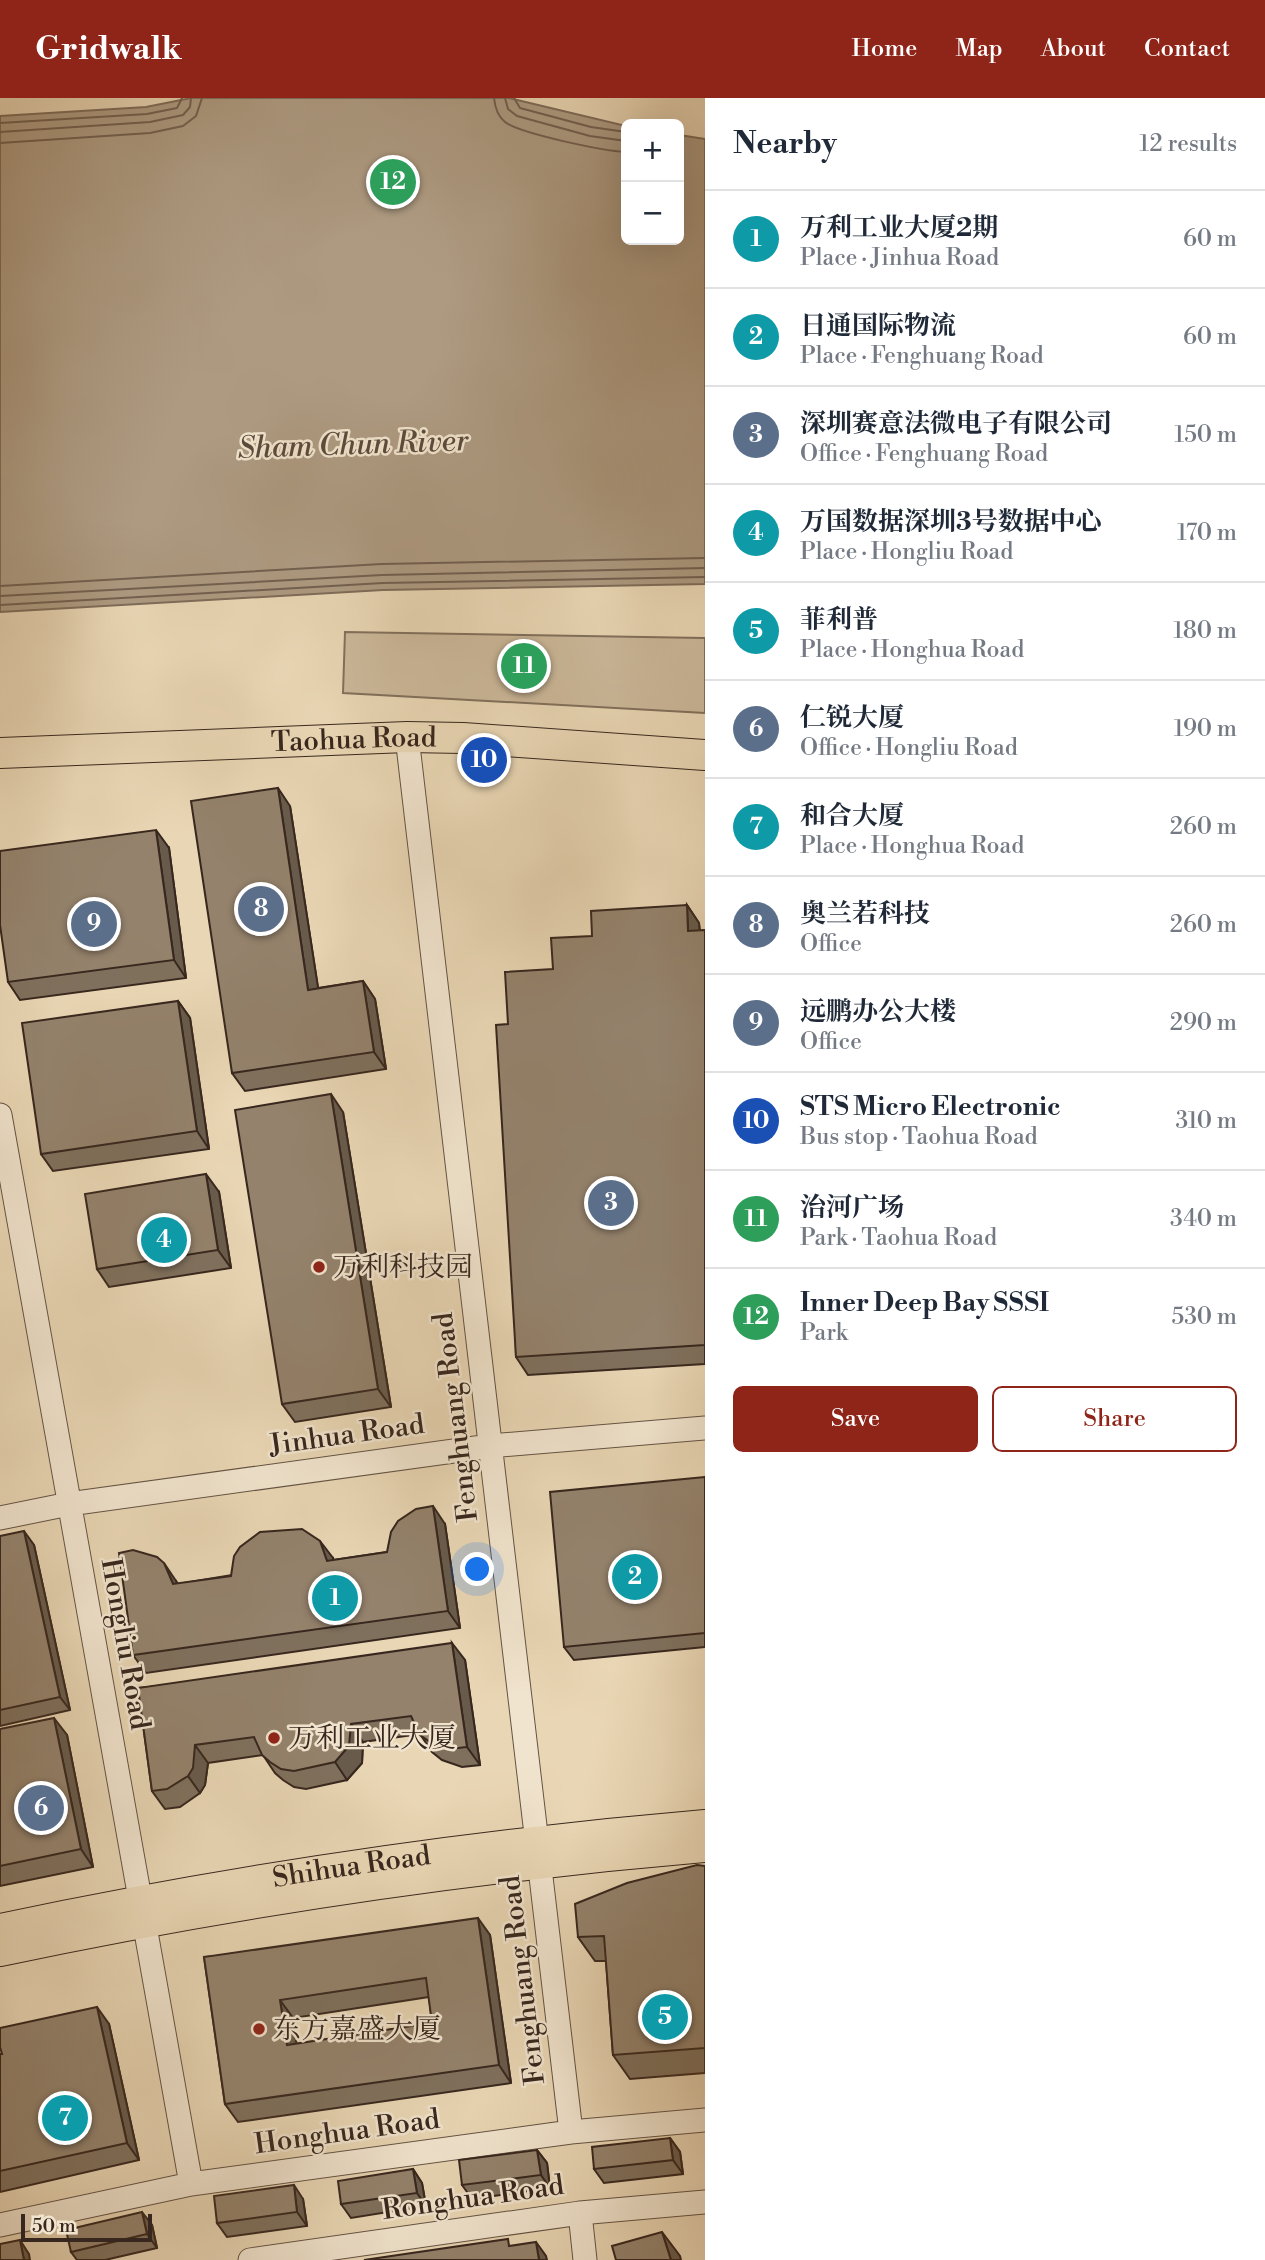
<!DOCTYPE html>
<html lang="en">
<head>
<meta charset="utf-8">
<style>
	:root { --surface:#fff; --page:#f6f6f7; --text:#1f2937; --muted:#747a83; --line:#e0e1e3; --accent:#8f2418 }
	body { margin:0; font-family:"Libre Bodoni","Noto Serif SC",serif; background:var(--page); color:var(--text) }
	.controls { position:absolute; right:21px; top:21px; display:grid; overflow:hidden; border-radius:10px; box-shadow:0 7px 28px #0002 }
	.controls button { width:63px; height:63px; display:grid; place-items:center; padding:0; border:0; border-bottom:2px solid var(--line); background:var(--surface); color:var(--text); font:35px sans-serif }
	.scale { position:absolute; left:21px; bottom:18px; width:131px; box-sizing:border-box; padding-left:7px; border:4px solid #38271e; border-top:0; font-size:19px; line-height:24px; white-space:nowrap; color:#38271e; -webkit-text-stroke:5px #f1e4ce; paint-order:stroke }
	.you { position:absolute; left:478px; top:1472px; width:24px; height:24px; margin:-18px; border:5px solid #fff; border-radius:50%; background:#1a73e8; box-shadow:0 0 0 10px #1a73e833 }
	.badge { display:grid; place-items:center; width:46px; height:46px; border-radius:50%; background:var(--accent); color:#fff; font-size:23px; font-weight:700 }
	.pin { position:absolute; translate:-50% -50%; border:4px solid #fff; box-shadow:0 2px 7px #0006 }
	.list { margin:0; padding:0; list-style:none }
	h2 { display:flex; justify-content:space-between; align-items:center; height:91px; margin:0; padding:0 28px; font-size:30px }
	h2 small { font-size:23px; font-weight:400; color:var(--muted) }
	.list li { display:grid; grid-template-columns:46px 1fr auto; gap:21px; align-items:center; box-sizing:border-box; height:98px; padding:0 28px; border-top:2px solid var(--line) }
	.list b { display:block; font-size:26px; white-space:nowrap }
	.list p { margin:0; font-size:23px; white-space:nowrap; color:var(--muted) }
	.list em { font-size:23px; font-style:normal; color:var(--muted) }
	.actions { display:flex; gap:14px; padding:21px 28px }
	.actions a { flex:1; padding:16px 0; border:2px solid var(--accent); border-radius:10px; text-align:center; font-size:24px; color:var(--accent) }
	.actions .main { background:var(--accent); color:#fff }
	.map { position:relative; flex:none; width:705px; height:2162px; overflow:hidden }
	header { display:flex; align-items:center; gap:42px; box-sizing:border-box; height:98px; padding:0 35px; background:var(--accent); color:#fff }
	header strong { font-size:33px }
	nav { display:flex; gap:38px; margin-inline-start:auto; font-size:24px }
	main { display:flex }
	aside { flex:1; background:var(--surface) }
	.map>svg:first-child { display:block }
</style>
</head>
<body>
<header>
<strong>Gridwalk</strong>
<nav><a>Home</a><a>Map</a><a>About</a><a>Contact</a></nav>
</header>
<main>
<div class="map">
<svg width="705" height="2162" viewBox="0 0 705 2162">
	<rect width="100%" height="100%" fill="#e9d6b4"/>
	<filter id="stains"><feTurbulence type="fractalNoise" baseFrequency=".00286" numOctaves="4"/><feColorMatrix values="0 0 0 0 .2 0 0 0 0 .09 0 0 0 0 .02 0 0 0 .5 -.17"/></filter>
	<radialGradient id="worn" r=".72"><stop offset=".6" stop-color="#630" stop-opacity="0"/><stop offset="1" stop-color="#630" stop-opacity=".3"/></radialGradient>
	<path fill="#cbb89a" stroke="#82705c" stroke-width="2" d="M345,534L705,540V615L343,595Z"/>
	<path fill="#ad9a81" stroke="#7e6c59" stroke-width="2" d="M191,0H509L626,28V142H679V37L705,41V486L383,492L0,514V18L146,9Z"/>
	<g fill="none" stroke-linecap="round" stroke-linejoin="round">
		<path stroke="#726050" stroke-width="2" d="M494,0C495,9 497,18 505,24C521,36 604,53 626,54
			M505,0L508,11L517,18L590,38L626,43
			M514,0L520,10L591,29L626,34
			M0,25L147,16L177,10L182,0
			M0,34L150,24L183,17L190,9L191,0
			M0,45L150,35L183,28L196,18L202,0
			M0,488L382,466L705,460
			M0,498L382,477L705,470
			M0,507L383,485L705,479"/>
		<defs>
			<path id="minor" d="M407,639L571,2034
				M0,1017L191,2086
				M0,1420L69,1406L490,1348L705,1330
				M580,2115L585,2162
				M0,2127L191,2086L571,2034L705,2022
				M250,2162L580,2115L705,2104"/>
			<g id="major">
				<path id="s1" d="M0,655L407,639L463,640L705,657"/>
				<path id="s2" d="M0,1831C233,1782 468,1747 705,1727"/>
				<path d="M0,1853C233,1804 468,1769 705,1749"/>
			</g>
		</defs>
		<use href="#minor" stroke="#645344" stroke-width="25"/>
		<use href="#major" stroke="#38271e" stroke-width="32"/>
		<use href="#minor" stroke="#f1e4ce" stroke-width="23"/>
		<use href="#major" stroke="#e9d6b4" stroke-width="30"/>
	</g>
	<path fill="#7f705d" stroke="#38271e" stroke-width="2" fill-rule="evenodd" d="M290,708L318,890L363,883L375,901L386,971L245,993L232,975Z
		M169,750L186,880L20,902L8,884Z
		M687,807L699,825L700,833L705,832V1266L528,1277L516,1259L508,926L553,871L592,838Z
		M178,903L190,920L209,1051L53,1073L41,1056Z
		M343,1014L391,1309L295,1324L282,1306Z
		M219,1094L231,1170L109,1189L97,1171Z
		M705,1379V1549L574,1562L564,1549Z
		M445,1426L460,1530L146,1575L133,1557L176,1483L178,1486L333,1460V1462L387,1454Z
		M0,1438L34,1447L70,1612L0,1628Z
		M465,1562L480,1667L462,1669L442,1662L432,1654L420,1636L363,1644L362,1665L347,1682L306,1691L294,1689L283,1682L275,1675L263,1657L208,1665L205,1687L200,1695L180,1709L165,1711L152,1693L138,1590Z
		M0,1631L67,1637L93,1769L0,1788Z
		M705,1768V1975L630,1981L613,1957L606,1863H595L578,1839Z
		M490,1837L511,1985L238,2024L225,2006L204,1859ZM429,1899L432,1925L296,1946L293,1920Z
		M109,1926L139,2062L0,2094V1956Z
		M670,2040L680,2054L683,2076L604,2085L594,2071Z
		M537,2052L547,2065L550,2090L472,2101L462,2087Z
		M413,2071L422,2085L426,2108L351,2120L341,2106Z
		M303,2101L307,2128L227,2139L217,2125Z
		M152,2127L157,2150L105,2162H77L71,2154Z"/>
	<path fill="#685b4c" stroke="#38271e" stroke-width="2" d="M278,690L290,708L321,909L308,892Z
		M156,732L169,750L186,880L174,862Z
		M687,807L699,825L701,851L688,833Z
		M363,883L375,901L386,971L374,954Z
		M178,903L190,920L209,1051L197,1033Z
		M331,996L343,1014L391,1309L378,1291Z
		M206,1076L219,1094L231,1170L218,1152Z
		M433,1408L445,1426L460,1530L448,1513Z
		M24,1433L34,1447L70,1612L60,1599Z
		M320,1443L333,1460L340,1481L327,1463Z
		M164,1465L176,1483L185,1504L173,1486Z
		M452,1545L465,1562L480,1667L467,1649Z
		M54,1620L67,1637L93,1769L81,1751Z
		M351,1626L363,1644L362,1665L347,1682L335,1664Z
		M195,1647L208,1665L205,1687L200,1695L188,1678Z
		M478,1820L490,1837L511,1985L499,1967Z
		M280,1902L293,1920L299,1965L287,1947Z
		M97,1909L109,1926L139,2062L127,2045Z
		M670,2040L680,2054L683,2076L673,2062Z
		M537,2052L547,2065L550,2090L541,2077Z
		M413,2071L422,2085L426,2108L417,2095Z
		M294,2087L303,2101L307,2128L297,2114Z
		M142,2114L152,2127L157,2150L147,2136Z
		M662,2134L680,2158L681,2162H671Z
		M20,2142L29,2156L30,2162H24Z
		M536,2144L546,2158L547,2162H539Z"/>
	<path fill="#94826c" stroke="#38271e" stroke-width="2" fill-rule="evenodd" d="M278,690L308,892L363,883L374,954L232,975L191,703Z
		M156,732L174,862L8,884L0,827V753Z
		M687,807L688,833L705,832V1247L516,1259L496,927L508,926L505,874L553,871L551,840L592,838L591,813Z
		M178,903L197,1033L41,1056L22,925Z
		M331,996L378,1291L282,1306L235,1012Z
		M206,1076L218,1152L97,1171L85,1096Z
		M705,1379V1535L564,1549L550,1394Z
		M433,1408L448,1513L133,1557L119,1455L133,1452L157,1459L164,1465L173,1486L231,1478L234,1458L240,1449L260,1434L302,1431L320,1443L327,1463L387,1454L391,1434L398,1423L416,1411Z
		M24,1433L60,1599L0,1612V1438Z
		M452,1545L467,1649L450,1651L430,1644L420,1637L411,1618L351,1626L349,1648L335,1664L294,1673L281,1671L270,1664L262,1657L254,1639L195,1647L193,1670L188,1678L167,1691L152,1693L138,1590Z
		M54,1620L81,1751L0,1768V1631Z
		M697,1767L705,1768V1950L613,1957L604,1838L578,1839L575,1806L627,1785Z
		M478,1820L499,1967L225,2006L204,1859ZM426,1880L432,1925L287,1947L280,1902Z
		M97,1909L127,2045L0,2073V1956H2L0,1949V1930Z
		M670,2040L673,2062L594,2071L592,2049Z
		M537,2052L541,2077L462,2087L459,2062Z
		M413,2071L417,2095L341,2106L338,2083Z
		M294,2087L297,2114L217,2125L214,2098Z
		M142,2114L147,2136L71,2154L66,2132Z
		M662,2134L671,2162H616L612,2148Z
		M508,2141L509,2148L536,2144L539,2162H364Z
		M20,2142L24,2162H0V2146Z"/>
	<g fill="#8f2418" stroke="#f1e4ce" stroke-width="2.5">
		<circle cx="319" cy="1169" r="7"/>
		<circle cx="274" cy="1640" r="7"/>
		<circle cx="259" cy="1931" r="7"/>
	</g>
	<g text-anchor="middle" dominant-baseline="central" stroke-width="5" stroke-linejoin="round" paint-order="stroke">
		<g font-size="28" fill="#38271e" stroke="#f1e4ce">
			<text stroke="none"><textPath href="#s1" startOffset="354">Taohua Road</textPath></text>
			<text transform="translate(456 1319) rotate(-97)">Fenghuang Road</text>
			<text transform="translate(347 1337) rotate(-8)">Jinhua Road</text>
			<text transform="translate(125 1546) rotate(80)">Hongliu Road</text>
			<text stroke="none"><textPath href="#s2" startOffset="357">Shihua Road</textPath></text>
			<text transform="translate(523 1882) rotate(-97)">Fenghuang Road</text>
			<text transform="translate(347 2034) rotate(-8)">Honghua Road</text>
			<text transform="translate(473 2100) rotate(-8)">Ronghua Road</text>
		</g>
		<g font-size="28" fill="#38271e" stroke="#f1e4ce" text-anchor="start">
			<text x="333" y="1169">万利科技园</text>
			<text x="288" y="1640">万利工业大厦</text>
			<text x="273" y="1931">东方嘉盛大厦</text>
		</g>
		<g font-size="30" font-style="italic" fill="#5b4a3c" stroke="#f1e4ce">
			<text transform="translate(353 347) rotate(-2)">Sham Chun River</text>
		</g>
	</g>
	<rect width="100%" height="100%" filter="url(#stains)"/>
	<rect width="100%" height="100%" fill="url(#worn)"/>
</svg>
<div class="controls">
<button>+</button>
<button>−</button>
</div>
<div class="scale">50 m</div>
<div class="you"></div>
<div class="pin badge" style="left:335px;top:1500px;background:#0f9aa8">1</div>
<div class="pin badge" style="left:635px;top:1479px;background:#0f9aa8">2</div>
<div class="pin badge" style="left:611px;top:1105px;background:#5c6f8a">3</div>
<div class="pin badge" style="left:164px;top:1142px;background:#0f9aa8">4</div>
<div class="pin badge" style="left:665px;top:1919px;background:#0f9aa8">5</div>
<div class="pin badge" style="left:41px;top:1710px;background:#5c6f8a">6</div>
<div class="pin badge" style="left:65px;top:2020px;background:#0f9aa8">7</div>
<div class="pin badge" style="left:261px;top:811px;background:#5c6f8a">8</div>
<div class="pin badge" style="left:94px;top:826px;background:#5c6f8a">9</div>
<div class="pin badge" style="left:484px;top:662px;background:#1a4fb4">10</div>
<div class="pin badge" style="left:524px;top:568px;background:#2e9e5b">11</div>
<div class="pin badge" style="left:393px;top:84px;background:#2e9e5b">12</div>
</div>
<aside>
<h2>Nearby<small>12 results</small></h2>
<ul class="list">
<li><span class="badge" style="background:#0f9aa8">1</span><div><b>万利工业大厦2期</b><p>Place · Jinhua Road</p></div><em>60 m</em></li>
<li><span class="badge" style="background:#0f9aa8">2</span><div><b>日通国际物流</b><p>Place · Fenghuang Road</p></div><em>60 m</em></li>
<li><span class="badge" style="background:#5c6f8a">3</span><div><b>深圳赛意法微电子有限公司</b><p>Office · Fenghuang Road</p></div><em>150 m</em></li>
<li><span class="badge" style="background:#0f9aa8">4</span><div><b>万国数据深圳3号数据中心</b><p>Place · Hongliu Road</p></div><em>170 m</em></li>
<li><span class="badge" style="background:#0f9aa8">5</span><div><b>菲利普</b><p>Place · Honghua Road</p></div><em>180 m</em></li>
<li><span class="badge" style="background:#5c6f8a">6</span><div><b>仁锐大厦</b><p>Office · Hongliu Road</p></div><em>190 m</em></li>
<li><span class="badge" style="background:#0f9aa8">7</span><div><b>和合大厦</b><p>Place · Honghua Road</p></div><em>260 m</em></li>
<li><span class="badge" style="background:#5c6f8a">8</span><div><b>奥兰若科技</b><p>Office</p></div><em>260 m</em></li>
<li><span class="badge" style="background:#5c6f8a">9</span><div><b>远鹏办公大楼</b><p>Office</p></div><em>290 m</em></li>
<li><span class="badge" style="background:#1a4fb4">10</span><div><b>STS Micro Electronic</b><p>Bus stop · Taohua Road</p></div><em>310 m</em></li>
<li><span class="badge" style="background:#2e9e5b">11</span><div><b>治河广场</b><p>Park · Taohua Road</p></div><em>340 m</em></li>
<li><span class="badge" style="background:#2e9e5b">12</span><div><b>Inner Deep Bay SSSI</b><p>Park</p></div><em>530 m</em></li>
</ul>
<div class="actions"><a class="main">Save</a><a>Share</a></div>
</aside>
</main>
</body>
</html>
